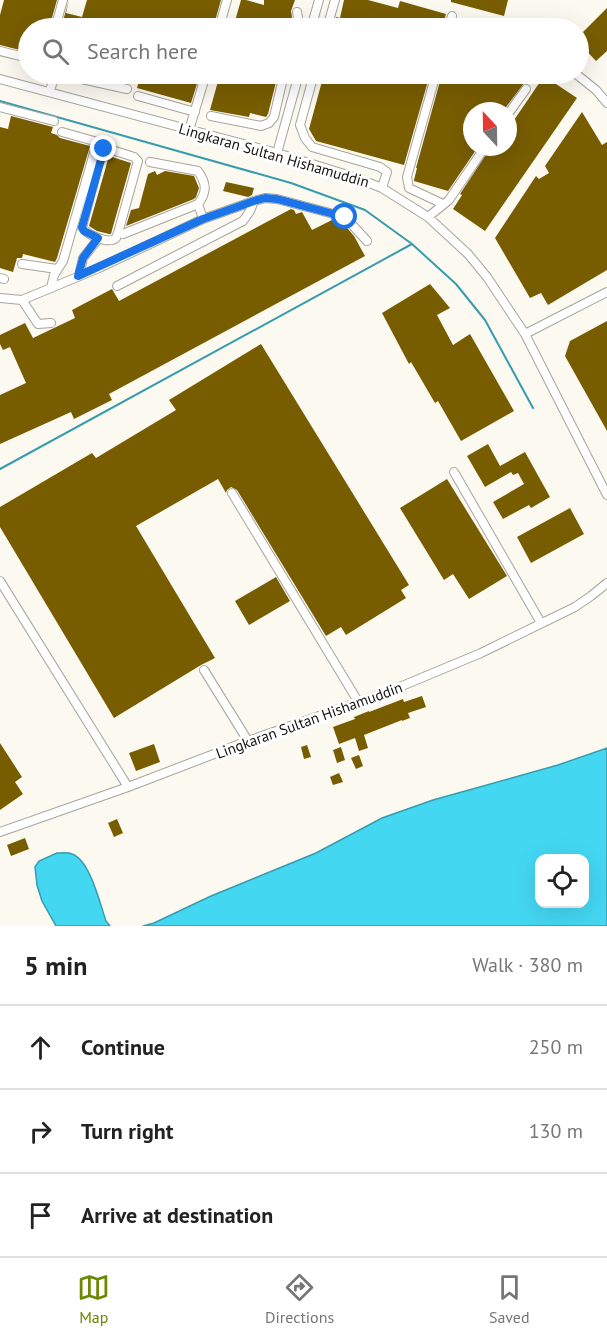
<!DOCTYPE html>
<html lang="en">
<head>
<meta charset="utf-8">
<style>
	:root { --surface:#fff; --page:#f2f2f2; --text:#222; --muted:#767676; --line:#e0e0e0; --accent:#6a8800 }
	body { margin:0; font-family:"PT Sans",sans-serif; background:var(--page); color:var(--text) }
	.controls { position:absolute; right:18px; bottom:18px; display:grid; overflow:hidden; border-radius:12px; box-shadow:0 6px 24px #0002 }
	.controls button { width:54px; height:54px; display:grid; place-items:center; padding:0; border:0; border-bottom:2px solid var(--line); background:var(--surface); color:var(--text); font:30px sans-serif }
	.compass { position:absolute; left:463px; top:102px; width:54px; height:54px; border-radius:50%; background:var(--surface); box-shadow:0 6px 24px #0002; rotate:338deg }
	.stop { position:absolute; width:18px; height:18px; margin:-14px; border:4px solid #1a73e8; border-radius:50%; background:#fff }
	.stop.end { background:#1a73e8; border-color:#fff; box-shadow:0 2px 6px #0008 }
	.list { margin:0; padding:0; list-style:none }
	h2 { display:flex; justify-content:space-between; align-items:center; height:78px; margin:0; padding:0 24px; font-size:26px }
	h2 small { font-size:20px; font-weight:400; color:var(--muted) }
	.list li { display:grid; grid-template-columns:39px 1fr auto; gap:18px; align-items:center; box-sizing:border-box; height:84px; padding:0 24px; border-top:2px solid var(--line) }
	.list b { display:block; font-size:22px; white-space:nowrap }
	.list em { font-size:20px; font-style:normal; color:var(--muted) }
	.icon { flex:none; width:33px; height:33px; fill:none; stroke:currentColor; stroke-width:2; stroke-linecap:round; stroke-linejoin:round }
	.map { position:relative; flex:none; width:607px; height:926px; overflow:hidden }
	.search { position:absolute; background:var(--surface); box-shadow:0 6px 24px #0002; left:18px; right:18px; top:18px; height:66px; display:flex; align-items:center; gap:15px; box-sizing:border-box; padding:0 21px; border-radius:33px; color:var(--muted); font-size:22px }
	.sheet { height:330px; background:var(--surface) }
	nav { display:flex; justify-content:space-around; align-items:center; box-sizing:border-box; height:84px; border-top:2px solid var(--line); background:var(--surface); font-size:16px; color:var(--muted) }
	nav a { display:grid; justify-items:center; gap:3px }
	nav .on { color:var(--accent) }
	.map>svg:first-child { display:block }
</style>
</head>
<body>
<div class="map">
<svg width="607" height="926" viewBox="0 0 607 926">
	<rect width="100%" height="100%" fill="#fcf9f0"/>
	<path fill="#44d7f2" stroke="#369cae" stroke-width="1.5" fill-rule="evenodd" d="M607,748V926H143L154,923L211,896L316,853L382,818L433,800L558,765ZM540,858H584V904H540Z
		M57,853C62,853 68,852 72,854C90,860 100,904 106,921L110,926H56L42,901L37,885L35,867L39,861Z"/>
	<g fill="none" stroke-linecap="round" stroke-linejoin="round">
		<path stroke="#369cae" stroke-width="2" d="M0,101L291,183L365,210L412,244L456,284L485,320L533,408
			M0,469L412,244"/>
	</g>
	<path fill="#785d00" d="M4,0H57L49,28H28V52L0,45V15Z
		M69,0L66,13L82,17L87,0H221L213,28H61Z
		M241,0H246L264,5V0H295L291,11L292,17L288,28H233Z
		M344,0H368L398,8L400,1L446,14L442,28H333L336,17L340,18Z
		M451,0H508L504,16L451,2Z
		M607,8V51L596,61L579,43V36Z
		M456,22L474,27V28H454Z
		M86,74H120L117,81Z
		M141,74H200L191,103L137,88Z
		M220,74H278L268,114L266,117L250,113L249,117L210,110Z
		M324,74H333L341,76V74H430L404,165L316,141L309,129Z
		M442,74H531L503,111H472V147H478L448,191L414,181V180L417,168H416Z
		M544,76L577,98L485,231L453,209L462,195L460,194L491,147H508V129Z
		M582,112L602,145L607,142V270L548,305L541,293L530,298L495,238L536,176L539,179L549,173L545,166Z
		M11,116L53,127L51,133L57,135L60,138L90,146L57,258L55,262L23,254L22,258H17L13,272L0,268V127L8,129Z
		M109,156L131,163L112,230L111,234H109L97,231L89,226Z
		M155,171L157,175L165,171L194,176L199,188L196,197L194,199L126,226L131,210L139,208L148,174Z
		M226,182L254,188L252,195L248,197L223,191Z
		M291,209L294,210L296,214L302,212L312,230L332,220L340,222L341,224L343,223L354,236L365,256L109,394L112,400L74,419L71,412L0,444V395L26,383L10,347L3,350L0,344V335L25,323L33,338L75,318L72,310L112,289L119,301Z
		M430,284L450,308L437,315L453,345L470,334L514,411L461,441L438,401L435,403L411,362L409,364L382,313Z
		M607,321V431L565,356L570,341Z
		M261,344L409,585L401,590L406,598L346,635L341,627L326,636L237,490L231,487L227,490L226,493L218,479L136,526L215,658L201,665L114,718L0,527V507L92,453L96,458L176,410L169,400Z
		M488,444L500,466L525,452L550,497L531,508L529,505L503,519L493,502L524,484L518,473L513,475L511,472L485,487L467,456Z
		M447,479L507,576L469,599L453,574L444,580L400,508Z
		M570,508L584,534L531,563L517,537Z
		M276,577L290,601L249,625L235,601Z
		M422,696L426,707L408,713L410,718L402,721V720L364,735L368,748L359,751L355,738L339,744L333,727L355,719L354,717L369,711V712L403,699L404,702Z
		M0,743L22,777L15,782L23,794L0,810Z
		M154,744L160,762L136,771L129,753Z
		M307,745L311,757L304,759L301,747Z
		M341,747L345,760L337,763L333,750Z
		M359,755L363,766L356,769L351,758Z
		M339,773L343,782L333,785L330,777Z
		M117,819L123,833L114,837L108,823Z
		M25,838L29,849L11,856L7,845Z"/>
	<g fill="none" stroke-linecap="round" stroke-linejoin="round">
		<defs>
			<path id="minor" d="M55,28L63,0
				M219,28L227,0
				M295,28L298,17L297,12
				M311,28L319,0
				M327,28L335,0
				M448,28L452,16
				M0,51L28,58
				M314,74L300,125L305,138L312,147L380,167L387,172L382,188
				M436,74L407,177L409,188L443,204
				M576,74L596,90L607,103
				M0,79L277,153L354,177L382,188L428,217L468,254L487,277L525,334L607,495
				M49,92L55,77L59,74L127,89
				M138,96L195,112
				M0,107L54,121
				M508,114L526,89
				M211,116L261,126L269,123L274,117L284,74
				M189,130L206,74
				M106,148L134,157L138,161L118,233C117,234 117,236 116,238C108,245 86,234 82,227L102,150Z
				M277,153L299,74
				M150,162L198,171C207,184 207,192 198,204
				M428,217L449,200L485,147
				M123,234L198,204L203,219
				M22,264L57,269
				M79,276L83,258L98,239
				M0,278L4,279
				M117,286L243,221L250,211L254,201
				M51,288L54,275L63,261L96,146L94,141L62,132
				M0,298L22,300L99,268L203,219L254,201L265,198L277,199L345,217L367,241
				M22,300L38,324L51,323
				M525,334L607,292
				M454,472L541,623
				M232,493L359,703
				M0,581L128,787
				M204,670L248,741
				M0,832L128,787L248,741L390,691L481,653L575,607L591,596L607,583"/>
		</defs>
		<use href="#minor" stroke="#a7a49c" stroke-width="10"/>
		<use href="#minor" stroke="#fff" stroke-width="8"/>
	</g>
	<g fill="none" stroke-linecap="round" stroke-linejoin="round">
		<path stroke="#1a73e8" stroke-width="8" d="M104,149L82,227L84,231L98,238L83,258L78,276L203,219L254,201L265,198L277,199L345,217"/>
	</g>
	<g text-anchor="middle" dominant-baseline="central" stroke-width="6" stroke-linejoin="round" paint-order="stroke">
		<g font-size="15" fill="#141310" stroke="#fff">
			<text transform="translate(274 155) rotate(16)">Lingkaran Sultan Hishamuddin</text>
			<text transform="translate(309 720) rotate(-20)">Lingkaran Sultan Hishamuddin</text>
		</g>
	</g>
</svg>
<div class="controls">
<button><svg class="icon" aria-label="locate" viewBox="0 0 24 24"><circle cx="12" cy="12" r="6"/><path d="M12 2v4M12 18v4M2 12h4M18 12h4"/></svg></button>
</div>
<svg class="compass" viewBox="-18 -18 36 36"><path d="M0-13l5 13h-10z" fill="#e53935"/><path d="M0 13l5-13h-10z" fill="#767676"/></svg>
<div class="stop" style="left:345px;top:217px"></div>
<div class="stop end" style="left:104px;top:149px"></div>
<div class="search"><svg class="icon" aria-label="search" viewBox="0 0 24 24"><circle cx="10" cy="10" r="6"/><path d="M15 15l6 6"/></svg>Search here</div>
</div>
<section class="sheet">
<h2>5 min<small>Walk · 380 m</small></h2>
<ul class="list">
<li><svg class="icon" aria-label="ahead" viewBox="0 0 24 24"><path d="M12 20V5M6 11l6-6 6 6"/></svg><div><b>Continue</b></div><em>250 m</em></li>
<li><svg class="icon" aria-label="right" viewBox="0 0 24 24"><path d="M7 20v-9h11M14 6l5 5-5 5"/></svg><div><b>Turn right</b></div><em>130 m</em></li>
<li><svg class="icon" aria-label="arrive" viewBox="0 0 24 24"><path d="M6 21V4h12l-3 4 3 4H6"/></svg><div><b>Arrive at destination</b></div></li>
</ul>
</section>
<nav>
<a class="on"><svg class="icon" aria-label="map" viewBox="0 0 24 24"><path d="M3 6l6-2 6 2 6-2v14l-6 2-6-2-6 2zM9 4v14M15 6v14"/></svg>Map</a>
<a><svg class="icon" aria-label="directions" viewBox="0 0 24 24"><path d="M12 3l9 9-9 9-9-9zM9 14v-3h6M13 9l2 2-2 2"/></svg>Directions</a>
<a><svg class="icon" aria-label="saved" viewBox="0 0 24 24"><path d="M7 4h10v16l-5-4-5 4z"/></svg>Saved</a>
</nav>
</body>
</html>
